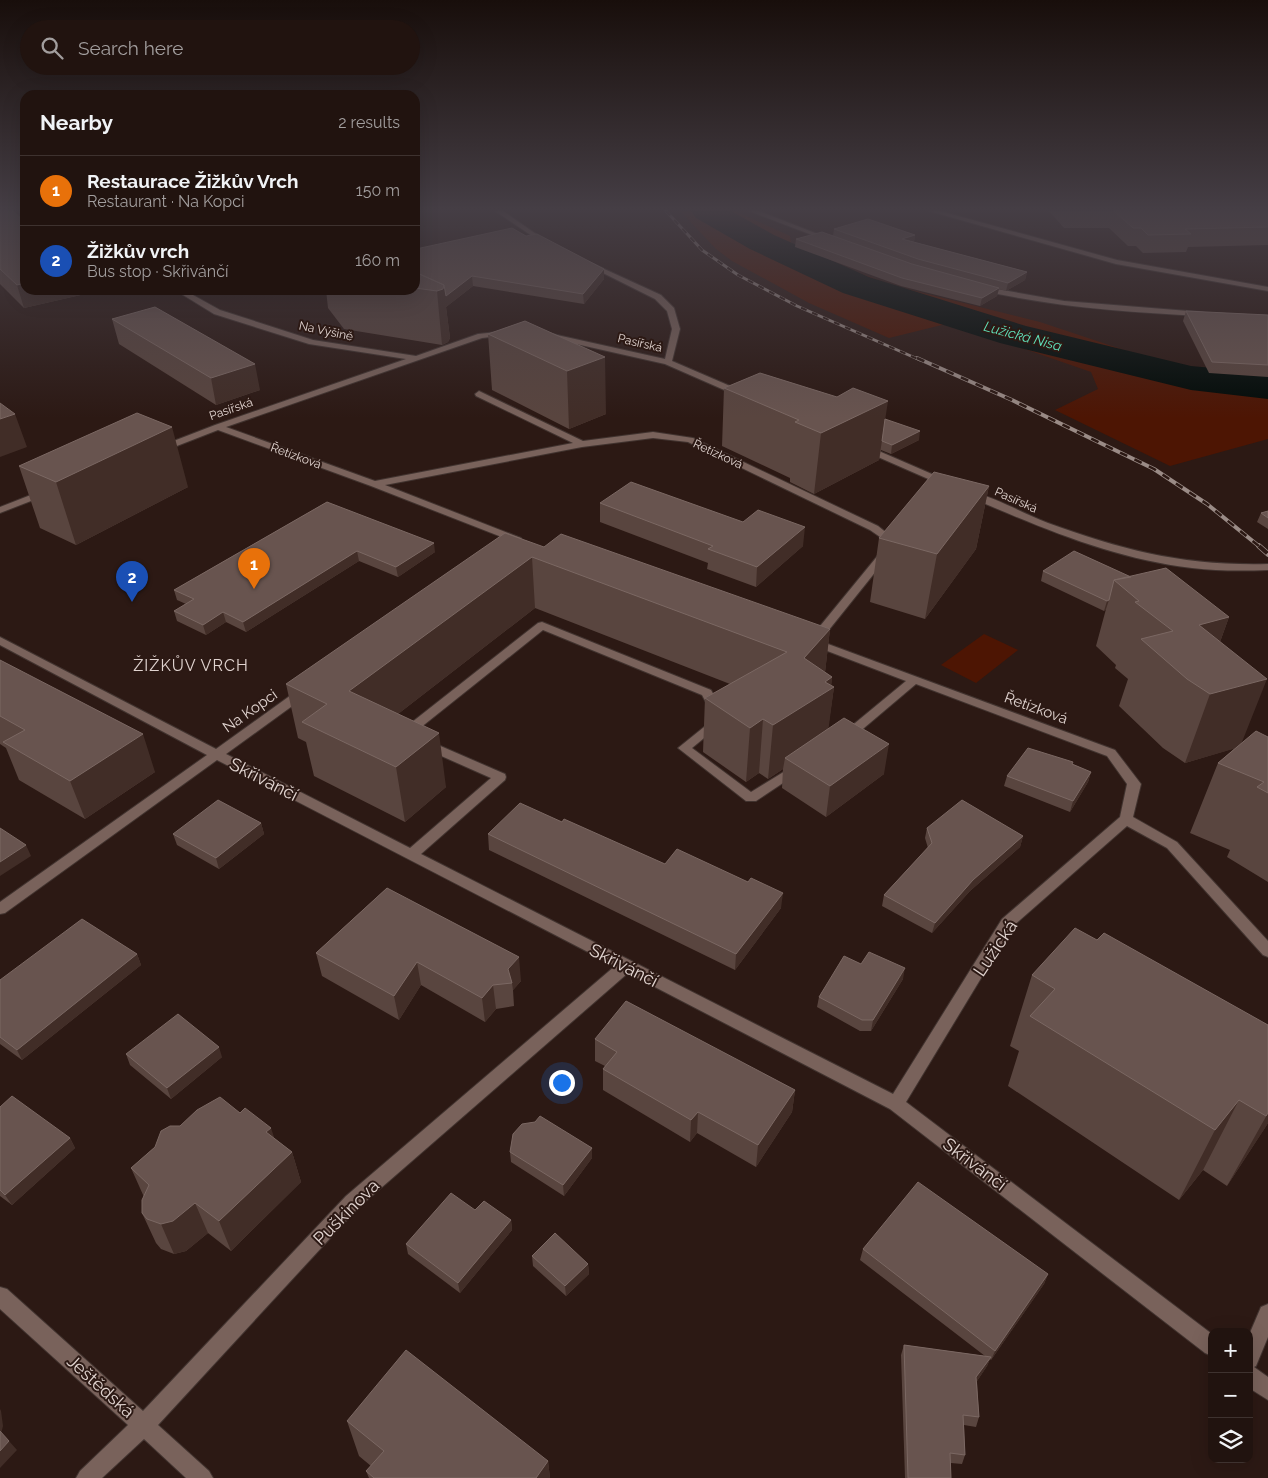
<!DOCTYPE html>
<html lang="en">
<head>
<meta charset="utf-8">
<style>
	:root { --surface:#21130f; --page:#291c18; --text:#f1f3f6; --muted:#a29e9e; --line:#3e322f; --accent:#2cd5ab }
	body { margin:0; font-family:Raleway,sans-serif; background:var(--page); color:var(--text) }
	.controls { position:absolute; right:15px; bottom:15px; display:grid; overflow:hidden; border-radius:10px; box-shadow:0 5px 20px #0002 }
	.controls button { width:45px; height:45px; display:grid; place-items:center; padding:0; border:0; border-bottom:1px solid var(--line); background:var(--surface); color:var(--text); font:25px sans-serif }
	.you { position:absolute; left:561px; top:1082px; width:18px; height:18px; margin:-12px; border:4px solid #fff; border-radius:50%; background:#1a73e8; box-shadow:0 0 0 8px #1a73e833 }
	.badge { display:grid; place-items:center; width:32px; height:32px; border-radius:50%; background:var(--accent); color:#fff; font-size:16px; font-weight:700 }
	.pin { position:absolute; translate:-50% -41px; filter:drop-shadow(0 1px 2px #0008) }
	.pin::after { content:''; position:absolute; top:26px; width:18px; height:15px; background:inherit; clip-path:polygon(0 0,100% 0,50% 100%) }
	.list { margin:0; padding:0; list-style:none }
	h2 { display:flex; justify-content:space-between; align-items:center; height:65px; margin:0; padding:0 20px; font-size:21px }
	h2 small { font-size:16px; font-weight:400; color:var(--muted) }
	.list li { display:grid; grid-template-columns:32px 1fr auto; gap:15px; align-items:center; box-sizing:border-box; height:70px; padding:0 20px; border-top:1px solid var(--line) }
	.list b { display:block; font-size:19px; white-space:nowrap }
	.list p { margin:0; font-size:16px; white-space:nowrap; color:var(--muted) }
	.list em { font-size:16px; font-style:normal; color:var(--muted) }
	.icon { flex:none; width:28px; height:28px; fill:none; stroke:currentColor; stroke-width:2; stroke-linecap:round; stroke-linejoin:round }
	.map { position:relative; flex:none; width:1268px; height:1478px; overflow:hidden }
	.search { position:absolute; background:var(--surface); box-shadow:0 5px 20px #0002; left:20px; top:20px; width:400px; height:55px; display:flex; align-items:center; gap:12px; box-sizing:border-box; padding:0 18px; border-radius:28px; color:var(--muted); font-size:19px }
	.panel { position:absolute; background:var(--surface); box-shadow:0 5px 20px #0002; left:20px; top:90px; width:400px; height:205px; border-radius:15px }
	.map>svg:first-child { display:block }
</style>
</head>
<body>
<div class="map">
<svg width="1268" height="1478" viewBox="0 0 1268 1478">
	<rect width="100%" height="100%" fill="#2c1914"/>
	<path fill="#4d1503" d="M680,211H735L790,236L792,248L895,286L1040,322L1190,372L1268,381V439L1170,466L1055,410L1098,389L1091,372L950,323L889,338L809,303L732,261L716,249Z
		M984,634L1018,650L976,683L941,665Z"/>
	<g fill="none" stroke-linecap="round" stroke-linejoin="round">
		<path fill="#020b08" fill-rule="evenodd" d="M691,211H731L774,235L869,277L1026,326L1191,366L1268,373V399L1191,390L1000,343L843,293L750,249L696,218Z"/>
		<defs>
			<path id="street" d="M495,211H503L549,243L544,244Z
				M749,211H759L833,240L828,241Z
				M929,211H940L1117,260L1268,287V291L1116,264Z
				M589,262L661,295L674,308L680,329L672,361L744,392V396H738L665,364L545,337L544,335L548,333L665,359L672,329L667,311L655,299L587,265L586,264Z
				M980,286L1064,301L1201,312L1205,314L1201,316C1127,312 1053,307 980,290Z
				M175,290H184L220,310L313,340L416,356L478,334L507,331V335L482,338L226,427L375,481L573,443L476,396L475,394L479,391L583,441L653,432L693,438L878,526L893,538V550L820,641L1115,750L1141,784L1133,817L1177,842L1268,941V957L1263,955L1167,848L1127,826L1012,927L906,1102L1212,1334V1356L1205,1353L890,1109L628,973L358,1208L158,1425L209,1471L213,1478H186L144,1439L102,1478H76L80,1471L128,1425L0,1309V1287L7,1289L143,1411L346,1196L615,966L217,760L5,913L0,914V902L207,755L0,645V637L216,749L298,690H306L308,693L306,696L226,754L410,848L491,778L421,747L419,744L421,741H429L505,774L506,777L505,780L421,854L893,1094L1002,919L1120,817L1127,784L1107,756L916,684L851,739H843L841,736L843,733L906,681L809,644L807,642L884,548L883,539L870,530L688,442L653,438L582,447L385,485L521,538L522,540L517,543L371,486L218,430L164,451H158V447L215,425L406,359L309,344L214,314Z
				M865,445L948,481L950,483L948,485H942L862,450L860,448Z
				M46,489L49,490V494L0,513V507Z
				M970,491C997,498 1022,513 1048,523C1125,551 1185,566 1268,564V570C1242,571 1217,571 1192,568C1113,559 1039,527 967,496L965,494Z
				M542,622L711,690L721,708V724L692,748L751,792L790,768L795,767L801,771L756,801H746L678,748L709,723V708L702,695L543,630L410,736H402L400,733L402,730L538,623Z
				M1268,1304V1337L1256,1366L1254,1367L1268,1377V1400L1249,1388V1335L1261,1307Z"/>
		</defs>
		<use href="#street" stroke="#41332f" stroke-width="2"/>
		<use href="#street" fill="#79625b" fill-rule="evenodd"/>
		<defs>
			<path id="rail-far2" d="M666,211L702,250L738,275L797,306L920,360"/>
			<path id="rail-far1" d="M917,358L1012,400L1154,469L1207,504L1260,547"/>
			<path id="rail" d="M1259,546L1268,554"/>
		</defs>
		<use href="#rail-far2" stroke="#9a8b86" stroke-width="3"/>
		<use href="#rail-far1" stroke="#9a8b86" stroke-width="4"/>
		<use href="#rail" stroke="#9a8b86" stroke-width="5.5"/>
		<use href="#rail-far2" stroke="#2c1914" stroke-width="2" stroke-dasharray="6" stroke-linecap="butt"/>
		<use href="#rail-far1" stroke="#2c1914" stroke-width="2.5" stroke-dasharray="8" stroke-linecap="butt"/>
		<use href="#rail" stroke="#2c1914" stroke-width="4" stroke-dasharray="11" stroke-linecap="butt"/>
	</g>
	<path fill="#59453f" d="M0,211L85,294L24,308L0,284Z
		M1049,211H1268V245L1188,247L1186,252L1143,253L1136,246H1128L1109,228H1064Z
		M834,229L915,235L914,242L1027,272L1025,280L1006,291L999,289L997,296L980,306L901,286L795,247L796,239L833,236Z
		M526,236L604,269V279L584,304L473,286L446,307L450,338L448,342L442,345L344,329L328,308L326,290H415V248L416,249Z
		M1186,311L1268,315V377L1209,373L1183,321Z
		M112,319L260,390L216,405L119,344Z
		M525,321L606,414L569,429L492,390L488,334Z
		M724,388L885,419L919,440L891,454L881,450L879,460L814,494L790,482V478L722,446Z
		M19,466L188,487L76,545L40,528Z
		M989,486L976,549L925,619L870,602L879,538Z
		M327,502L435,552L398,577L359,561L246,632L226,622L206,635L177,621L174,611L186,604L177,600L174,590Z
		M600,503L803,546L756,587L707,569L708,563L600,522Z
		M1268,511V529L1257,522L1261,513Z
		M544,547L830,629L825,672L832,677L831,686L834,687L828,728L884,774L826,817L782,788L783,769L768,779L759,773L746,782L703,752L705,698L730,684L535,608L398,714L446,787L405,822L314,776L306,742L298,738L286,684Z
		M1043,571L1131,577L1229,617L1220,642L1241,743L1268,737V882L1227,857L1230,850L1190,833L1218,763L1235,748L1185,763L1163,748L1119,706L1128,679L1115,668L1116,665L1096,646L1106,609L1104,611L1041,581Z
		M0,660L155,772L85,819L19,780L6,748L0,744Z
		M1073,762L1072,764L1091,772L1088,782L1070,812L1004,786L1007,776Z
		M261,823L264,834L219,869L177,845L173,834Z
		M927,828L1023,836L1020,847L970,891L932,933L882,906L884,895L928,848L925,838Z
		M488,834L665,864L781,908L735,970L489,850Z
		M387,888L521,981L513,990L514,1006L496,1009L485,1022L421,985L399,1020L322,976L316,953Z
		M1097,940L1268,1025V1123L1227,1186L1203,1170L1179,1200L1008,1086L1019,1051L1010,1046L1032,975Z
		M137,954L141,965L22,1060L0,1044V980Z
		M861,964L903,979L871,1031H860L817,1007L819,997Z
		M595,1039L795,1090L792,1112L756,1167L697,1133L690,1142L603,1090V1069L605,1066L595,1061Z
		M126,1054L222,1057L171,1099L130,1065Z
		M0,1107L70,1138L75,1148L12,1205L0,1196Z
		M274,1138L292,1152L301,1182L231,1251L208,1233L186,1251L174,1254L161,1249L156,1243L142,1213L144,1197L131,1168L155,1147Z
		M592,1148V1158L564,1196L511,1162L510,1152Z
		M475,1210L511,1220L512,1230L460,1293L408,1254L406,1244Z
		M863,1249L1048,1274L1044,1284L991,1360L990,1359L987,1366L977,1381L979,1417L976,1427L964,1425L965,1455L962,1464L951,1463V1478H905L901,1355L904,1345L985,1356L860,1260Z
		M532,1256L588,1264L589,1274L566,1296L533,1266Z
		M347,1421L548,1461L550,1478H369L366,1471L371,1466L359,1456Z"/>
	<path fill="#412d27" d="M915,235L914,242L902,239Z
		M604,269V279L584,304L583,294Z
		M1027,272L1025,280L1006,291L1008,283Z
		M472,276L473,286L446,307L450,338L448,342L442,345L437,291L444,285Z
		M25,283V290H84L85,294L24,308L17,285Z
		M999,288L997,296L980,306L982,298Z
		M605,357L606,414L569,429L567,371Z
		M255,364L260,390L216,405L211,378Z
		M888,401L879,460L814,494L821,433Z
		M15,414L27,447L0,457V419Z
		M172,427L188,487L76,545L56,482Z
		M920,431L919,440L891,454L892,445Z
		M989,486L976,549L925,619L937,554Z
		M805,527L803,546L756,587L757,567Z
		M434,543L435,552L398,577L396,567Z
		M357,551L359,561L246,632L243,622Z
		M532,557L535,608L358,745L349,691Z
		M1109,600L1106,609L1104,611L1107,601Z
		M223,612L226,622L206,635L203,625Z
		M1229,617L1205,683L1199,625Z
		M830,629L824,682L832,677L831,688L834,687L827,740L785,758L783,769L768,779L773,725L804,658Z
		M1267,679L1240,747L1185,763L1210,694Z
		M763,719L759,773L746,782L750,728Z
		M439,733L446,787L405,822L396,767Z
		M143,734L155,772L85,819L70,781Z
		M889,744L884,774L826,817L830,786Z
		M1091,772L1088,782L1070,812L1073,801Z
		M261,823L264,834L219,869L216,858Z
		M1023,836L1020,847L970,891L932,933L935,923L973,880Z
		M26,845L31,856L0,876V862Z
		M783,893L781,908L735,970L736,954Z
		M137,954L141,965L22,1060L17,1050Z
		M519,957L521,981L513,990L512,983L508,969Z
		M417,962L421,985L399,1020L394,996Z
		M905,968L903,979L871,1031L873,1020Z
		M493,985L496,1009L485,1022L482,998Z
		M219,1047L222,1057L171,1099L167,1088Z
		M795,1090L792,1112L756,1167L758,1145Z
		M1239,1100L1203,1170L1179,1200L1215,1130Z
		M698,1112L697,1133L690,1142L691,1120Z
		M1268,1113V1123L1265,1128L1227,1186Z
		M271,1128L281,1158L266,1132Z
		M70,1138L75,1148L12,1205L5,1195Z
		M592,1148V1158L564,1196L563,1185Z
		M292,1152L301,1182L231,1251L219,1221Z
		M195,1203L208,1233L186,1251L174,1254L161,1224Z
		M511,1220L512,1230L460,1293L458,1283Z
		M588,1264L589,1274L566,1296L565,1286Z
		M1048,1274L1044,1284L991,1360L995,1351Z
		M991,1357L987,1366L973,1387L976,1377Z
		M0,1409L1,1411L3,1426L1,1434L0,1433Z
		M9,1441L17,1450L0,1468V1451Z
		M548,1461L550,1478H536Z"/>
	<path fill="#68544f" stroke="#7b6863" d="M0,211H13L25,222V283L17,285L0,269Z
		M1114,211H1268V227L1185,229L1191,234L1148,235L1141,228H1133Z
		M868,219L915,235L902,239L1027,272L1008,283L918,259L834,229Z
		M512,228L526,236L537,234L604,269L583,294L472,276L446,296L444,285L415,272V248L416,249Z
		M822,232L912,264L999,288L982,298L902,278L796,239Z
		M415,272L444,285L443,289L437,291L415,288Z
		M155,307L255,364L211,378L112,319Z
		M1186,311L1268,315V365L1212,362Z
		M525,321L605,357L567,371L488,334Z
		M760,373L837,397L853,388L888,401L821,433L795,422L799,420L724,388Z
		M0,403L15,414L0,419Z
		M137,413L172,427L56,482L19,466Z
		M885,419L920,431L892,445L882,441Z
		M934,472L989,486L937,554L879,538Z
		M631,482L743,522L758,510L805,527L757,567L708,549L713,546L600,503Z
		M327,502L434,543L396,567L357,551L243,622L223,612L203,625L174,611L194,599L174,590Z
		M1268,511V518L1261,513Z
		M505,533L544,547L561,534L830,629L804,658L832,677L825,682L834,687L773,725L763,719L750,728L705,698L787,652L532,557L349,691L439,733L396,767L302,722L327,704L286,684Z
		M1074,551L1131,577L1114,580L1109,600L1107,601L1043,571Z
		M1166,568L1229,617L1199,625L1267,679L1210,694L1187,679L1141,639L1173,631L1135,602L1139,601L1114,580Z
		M0,660L143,734L70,781L3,742L25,730L0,716Z
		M844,718L889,744L830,786L785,758Z
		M1256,731L1268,737V793L1257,787L1264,782L1218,763Z
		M1028,748L1073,762L1072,764L1091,772L1073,801L1007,776Z
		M218,800L261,823L216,858L173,834Z
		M962,800L1023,836L973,880L935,923L884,895L932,843L927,828Z
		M520,803L562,822L564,819L665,864L677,849L748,882L751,878L783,893L736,954L488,834Z
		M0,828L26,845L0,862Z
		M387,888L519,957L508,969L512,983L493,985L482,998L417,962L394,996L316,953Z
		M82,919L137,954L17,1050L0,1037V980Z
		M1075,928L1097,940L1104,933L1268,1025V1113L1266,1116L1239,1100L1215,1130L1030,1016L1055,989L1032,975Z
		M869,952L905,968L873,1020H862L819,997L844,956L861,964Z
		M626,1001L795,1090L758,1145L698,1112L691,1120L603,1069L617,1052L595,1039Z
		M178,1014L219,1047L167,1088L126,1054Z
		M12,1096L70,1138L5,1195L0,1190V1107Z
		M220,1097L240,1113L245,1108L271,1128L266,1132L292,1152L219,1221L195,1203L173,1221L161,1224L147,1219L142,1213V1200L149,1185L131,1168L155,1147L161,1131L170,1126H180L197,1110Z
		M540,1116L592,1148L563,1185L510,1152L513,1134L522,1124L535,1122Z
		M918,1182L1048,1274L995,1351L863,1249Z
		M451,1193L475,1210L484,1201L511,1220L458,1283L406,1244Z
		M555,1233L588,1264L565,1286L532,1256Z
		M904,1345L991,1357L976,1377L979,1417L963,1415L965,1455L950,1453L951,1478H908Z
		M406,1350L548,1461L536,1478H374L366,1471L384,1451L347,1421Z
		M0,1431L9,1441L0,1451Z"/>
	<linearGradient id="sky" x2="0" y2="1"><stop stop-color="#180e0b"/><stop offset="0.5" stop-color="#453e45"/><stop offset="1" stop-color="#453e45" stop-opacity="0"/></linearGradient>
	<rect width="1268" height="418" fill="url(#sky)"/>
	<g text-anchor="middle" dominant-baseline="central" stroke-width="4" stroke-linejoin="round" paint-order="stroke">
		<g font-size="12" fill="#e1d4d0" stroke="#2c1914">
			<text transform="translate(326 331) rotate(12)">Na Výšině</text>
			<text transform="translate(640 343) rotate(13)">Pasířská</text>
			<text transform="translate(231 409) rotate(-19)">Pasířská</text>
			<text transform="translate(718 454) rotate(25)">Řetízková</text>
			<text transform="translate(296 456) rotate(20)">Řetízková</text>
			<text transform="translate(1016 500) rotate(24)">Pasířská</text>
		</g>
		<g font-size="14" font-style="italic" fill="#60e1bb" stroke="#2c1914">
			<text transform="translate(1023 336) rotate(15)">Lužická Nisa</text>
		</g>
		<g font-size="15" fill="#e1d4d0" stroke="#2c1914">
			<text transform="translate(1036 708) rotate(20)">Řetízková</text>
			<text transform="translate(250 711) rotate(-35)">Na Kopci</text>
		</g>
		<g font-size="16" letter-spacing="1" fill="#e1d4d0" stroke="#2c1914">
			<text x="191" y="665">ŽIŽKŮV VRCH</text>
		</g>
		<g font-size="18" fill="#e1d4d0" stroke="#2c1914">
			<text transform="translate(264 779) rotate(27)">Skřivánčí</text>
			<text transform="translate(995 948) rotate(-56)">Lužická</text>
			<text transform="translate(624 965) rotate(27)">Skřivánčí</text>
			<text transform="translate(975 1164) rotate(37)">Skřivánčí</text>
			<text transform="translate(346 1212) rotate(-45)">Puškinova</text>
			<text transform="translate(101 1386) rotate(42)">Ještědská</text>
		</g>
	</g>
</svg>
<div class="controls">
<button>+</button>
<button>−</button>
<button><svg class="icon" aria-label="layers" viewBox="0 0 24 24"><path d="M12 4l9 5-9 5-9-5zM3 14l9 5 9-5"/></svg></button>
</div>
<div class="you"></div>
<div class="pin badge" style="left:254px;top:589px;background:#e8710a">1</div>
<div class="pin badge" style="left:132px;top:602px;background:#1a4fb4">2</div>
<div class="search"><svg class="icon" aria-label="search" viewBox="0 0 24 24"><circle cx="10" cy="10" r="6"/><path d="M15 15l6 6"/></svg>Search here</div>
<section class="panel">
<h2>Nearby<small>2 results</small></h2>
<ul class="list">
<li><span class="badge" style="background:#e8710a">1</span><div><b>Restaurace Žižkův Vrch</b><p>Restaurant · Na Kopci</p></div><em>150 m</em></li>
<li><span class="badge" style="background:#1a4fb4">2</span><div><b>Žižkův vrch</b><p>Bus stop · Skřivánčí</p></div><em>160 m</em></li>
</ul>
</section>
</div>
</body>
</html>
